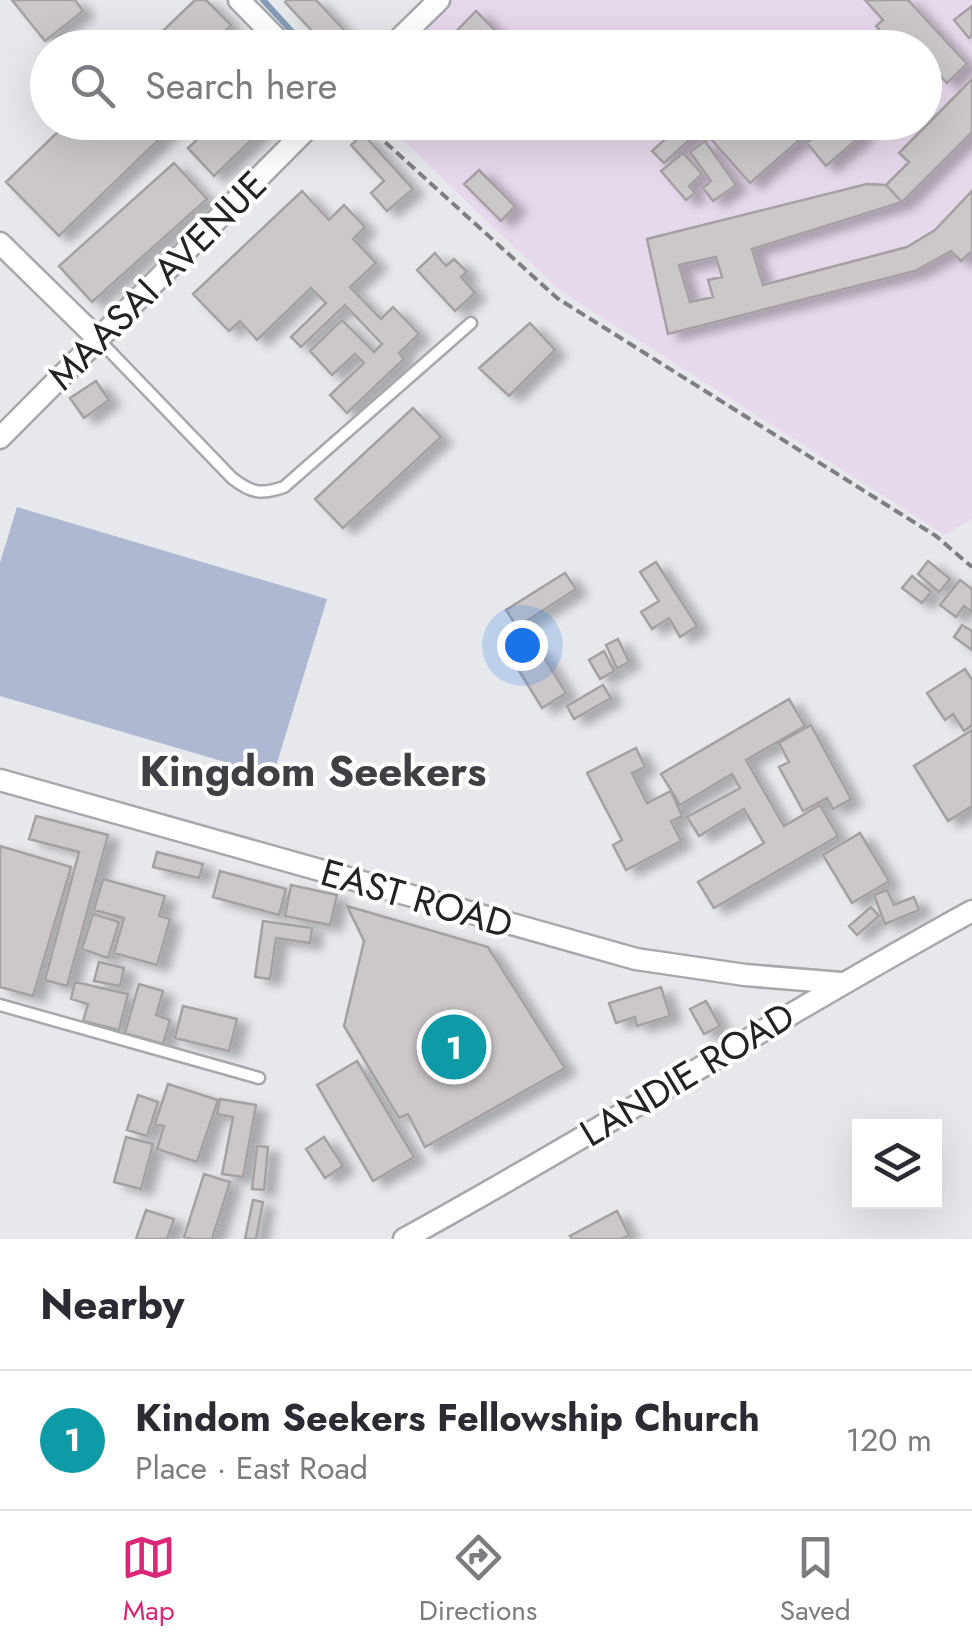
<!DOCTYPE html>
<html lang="en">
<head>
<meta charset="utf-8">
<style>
	:root { --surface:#fff; --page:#f7f7f7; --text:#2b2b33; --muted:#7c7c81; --line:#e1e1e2; --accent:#db2777 }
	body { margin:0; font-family:Jost,sans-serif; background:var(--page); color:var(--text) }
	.controls { position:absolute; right:30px; bottom:30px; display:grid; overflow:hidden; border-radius:0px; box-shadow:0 10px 40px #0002 }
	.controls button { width:90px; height:90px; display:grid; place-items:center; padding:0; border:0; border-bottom:2px solid var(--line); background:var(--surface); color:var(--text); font:50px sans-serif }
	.you { position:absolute; left:522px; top:645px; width:35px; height:35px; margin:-25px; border:8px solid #fff; border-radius:50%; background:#1a73e8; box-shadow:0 0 0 15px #1a73e833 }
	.badge { display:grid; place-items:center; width:65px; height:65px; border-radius:50%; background:var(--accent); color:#fff; font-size:32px; font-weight:700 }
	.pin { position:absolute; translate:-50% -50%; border:5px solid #fff; box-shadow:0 2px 10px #0006 }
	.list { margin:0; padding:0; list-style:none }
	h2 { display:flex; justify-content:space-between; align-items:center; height:130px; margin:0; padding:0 40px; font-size:42px }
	h2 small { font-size:32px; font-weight:400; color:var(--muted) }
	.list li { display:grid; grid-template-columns:65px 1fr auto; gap:30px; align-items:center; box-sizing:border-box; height:140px; padding:0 40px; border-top:2px solid var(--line) }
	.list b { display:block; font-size:38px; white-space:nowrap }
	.list p { margin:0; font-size:32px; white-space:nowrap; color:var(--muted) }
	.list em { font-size:32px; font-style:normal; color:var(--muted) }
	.icon { flex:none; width:55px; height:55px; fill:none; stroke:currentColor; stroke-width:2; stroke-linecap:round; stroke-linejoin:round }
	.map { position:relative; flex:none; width:972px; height:1239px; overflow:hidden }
	.search { position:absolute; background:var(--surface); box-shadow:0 10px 40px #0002; left:30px; right:30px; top:30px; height:110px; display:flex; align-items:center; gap:25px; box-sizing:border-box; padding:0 35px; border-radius:55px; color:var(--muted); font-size:38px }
	.sheet { height:270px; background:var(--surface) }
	nav { display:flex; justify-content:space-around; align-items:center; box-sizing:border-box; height:140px; border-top:2px solid var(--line); background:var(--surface); font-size:28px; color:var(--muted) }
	nav a { display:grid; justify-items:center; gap:5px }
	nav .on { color:var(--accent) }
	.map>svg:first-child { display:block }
</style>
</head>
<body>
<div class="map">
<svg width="972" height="1239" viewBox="0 0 972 1239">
	<defs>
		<filter id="shadow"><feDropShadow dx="11" dy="6" stdDeviation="5" flood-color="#0004"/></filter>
	</defs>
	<rect width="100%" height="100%" fill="#e7e8ec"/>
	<path fill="#e7d9ec" d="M438,0H972V519L945,535L559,290L385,123L924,122V48L389,47Z"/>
	<path fill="#aeb8d2" d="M17,507L327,599L273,776L0,696V563Z"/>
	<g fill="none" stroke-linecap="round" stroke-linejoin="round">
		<path stroke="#869cb7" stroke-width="6" d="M263,0L307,48"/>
	</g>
	<path fill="#ccc8ca" stroke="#a5a0a2" stroke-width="2.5" fill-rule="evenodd" filter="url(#shadow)" d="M12,0H75L83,11L45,41Z
		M195,0H206L231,25L208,48H145Z
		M287,0H316L357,44L353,48H328L285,2Z
		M865,0H908L967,64L947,83L924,59V48L911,45L896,48L876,26L883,20Z
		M972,6V35L969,38L954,20Z
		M476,11L503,38L494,48H440Z
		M972,79V132L902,202L886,185L909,162L899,153Z
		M68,122H177L59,236L6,182Z
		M216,122H270L214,176L188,148Z
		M684,122H709L664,163L652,151Z
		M728,122H820L750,183L711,139Z
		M832,122H854L863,134L826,166L807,143Z
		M363,134L413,189L387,211L371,193L384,181L351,145Z
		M705,141L736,185L713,201L703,188L711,181L690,152Z
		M683,153L702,174L689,186L695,193L686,200L661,171Z
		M174,163L207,199L92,302L59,266Z
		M479,170L515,206L501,221L464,184Z
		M867,184L886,185L902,202L752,249L763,285L907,247L935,230L972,191V251L961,261L951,251L915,271L668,334L647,239ZM716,257L722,277L708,280L713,297L690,302L679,265Z
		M302,191L329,220L344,205L365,227L353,239L376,263L350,287L381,319L393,307L419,334L399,353L404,359L347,413L330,395L364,363L355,354L332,375L310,351L342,320L374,352L382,344L345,305L301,347L291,337L326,303L311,288L257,340L240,321L229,331L193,294Z
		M435,253L446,266L454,259L467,272L461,277L475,293L455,311L417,270Z
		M530,323L555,350L509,396L479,368Z
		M96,381L109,400L84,418L70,398Z
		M413,408L441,437L343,528L315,499Z
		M928,561L950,579L939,592L918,574Z
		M656,562L697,626L680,637L669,618L652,629L641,612L659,601L640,572Z
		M565,573L576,589L517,627L506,610Z
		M912,576L931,592L922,603L902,588Z
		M960,580L972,589V612L964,606L956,617L940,605Z
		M962,625L972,631V650L954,637Z
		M618,639L629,662L617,668L606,645Z
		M537,646L566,693L542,708L513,661Z
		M604,651L614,671L600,679L589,660Z
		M965,669L972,680V725L964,731L953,714L945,720L927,693Z
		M603,685L611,698L574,719L567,706Z
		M789,699L805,726L746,760L784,826L820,805L838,836L714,908L698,882L764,843L744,809L699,836L687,817L740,788L732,774L680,805L661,774Z
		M811,725L851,799L833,809L827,798L803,811L779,767L789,762L779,743Z
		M972,730V806L948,821L914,766Z
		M636,748L645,767L632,773L647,803L671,791L682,816L671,821L681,841L626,870L613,845L622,840L587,773Z
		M36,816L108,835L67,986L45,980L79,852L29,839Z
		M860,833L889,881L852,903L823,855Z
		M0,846L71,867L33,996L0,987Z
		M157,852L203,864L199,878L153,867Z
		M220,871L286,889L279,915L213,897Z
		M103,879L165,896L159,916L170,919L157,965L114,953L124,918L94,910Z
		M291,885L337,895L330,925L285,916Z
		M887,890L894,905L914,897L919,910L885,924L874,895Z
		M347,906L488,947L565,1068L425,1147L408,1114L399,1118L344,1026L364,941Z
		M871,907L879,916L857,935L849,926Z
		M93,914L119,922L108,958L82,949Z
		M263,921L312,928L310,943L276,938L270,979L255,977Z
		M99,962L124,968L120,986L94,981Z
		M75,982L128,994L119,1030L83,1021L88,1004L71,999Z
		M139,984L163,991L156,1015L170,1020L163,1044L125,1033Z
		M661,987L670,1016L637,1026L635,1017L616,1023L609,1003Z
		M706,1001L720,1026L704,1034L690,1009Z
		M183,1006L237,1019L229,1051L175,1038Z
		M357,1061L414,1157L373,1181L317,1085Z
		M168,1084L218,1100L197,1162L157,1149L164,1126L155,1124Z
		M138,1095L158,1102L147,1136L127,1130Z
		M220,1099L256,1105L243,1177L222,1174L233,1117L217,1114Z
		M126,1137L153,1144L141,1189L114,1182Z
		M324,1137L343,1166L325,1178L306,1149Z
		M257,1146L268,1147L264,1190L252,1189Z
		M204,1174L230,1182L212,1239H192L184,1237Z
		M253,1200L263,1202L256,1239H245Z
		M146,1210L174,1219L167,1239H136Z
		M617,1211L629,1235L621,1239H572L570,1236Z"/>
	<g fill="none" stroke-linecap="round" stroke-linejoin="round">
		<defs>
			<path id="service" d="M100,341L232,478C251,493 261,495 284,487L471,323
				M0,1005L259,1078"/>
			<path id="minor" d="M239,0L286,48
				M390,48L439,0
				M0,243L99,340
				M0,438L314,122
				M0,780L636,959L745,975L841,983
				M404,1239C596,1134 780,1016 972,911"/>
		</defs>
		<use href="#service" stroke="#a7a8ac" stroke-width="15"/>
		<use href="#minor" stroke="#a7a8ac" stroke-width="25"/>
		<path stroke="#7f7f82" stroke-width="4" stroke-dasharray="10 5" stroke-linecap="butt" d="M363,122L557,298L936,536L972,567"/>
		<use href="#service" stroke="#fff" stroke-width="10"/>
		<use href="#minor" stroke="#fff" stroke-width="20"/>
	</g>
	<g text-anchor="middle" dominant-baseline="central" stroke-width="8" stroke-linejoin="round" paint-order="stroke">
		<g font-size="38" fill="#232325" stroke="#fff">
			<text transform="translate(157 280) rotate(-45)">MAASAI AVENUE</text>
			<text transform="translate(417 898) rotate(16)">EAST ROAD</text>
			<text transform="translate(687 1074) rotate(-31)">LANDIE ROAD</text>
		</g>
		<g font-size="42" font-weight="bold" fill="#3e4043" stroke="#fff">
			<text x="313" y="771">Kingdom Seekers</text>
		</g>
	</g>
</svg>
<div class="controls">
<button><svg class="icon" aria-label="layers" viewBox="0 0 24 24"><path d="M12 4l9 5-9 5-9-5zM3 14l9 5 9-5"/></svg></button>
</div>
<div class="you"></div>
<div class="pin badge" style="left:454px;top:1047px;background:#0f9aa8">1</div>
<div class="search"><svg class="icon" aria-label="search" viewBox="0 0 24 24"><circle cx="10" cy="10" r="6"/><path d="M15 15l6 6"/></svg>Search here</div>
</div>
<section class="sheet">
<h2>Nearby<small></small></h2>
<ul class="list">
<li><span class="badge" style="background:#0f9aa8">1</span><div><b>Kindom Seekers Fellowship Church</b><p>Place · East Road</p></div><em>120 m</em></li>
</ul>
</section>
<nav>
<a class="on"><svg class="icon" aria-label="map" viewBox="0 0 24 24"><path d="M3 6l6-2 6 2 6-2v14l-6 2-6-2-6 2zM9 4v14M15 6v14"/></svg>Map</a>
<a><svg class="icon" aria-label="directions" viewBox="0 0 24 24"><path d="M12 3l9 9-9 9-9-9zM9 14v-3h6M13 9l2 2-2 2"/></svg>Directions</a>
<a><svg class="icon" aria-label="saved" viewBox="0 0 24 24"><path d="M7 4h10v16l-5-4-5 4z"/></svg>Saved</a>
</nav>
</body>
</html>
